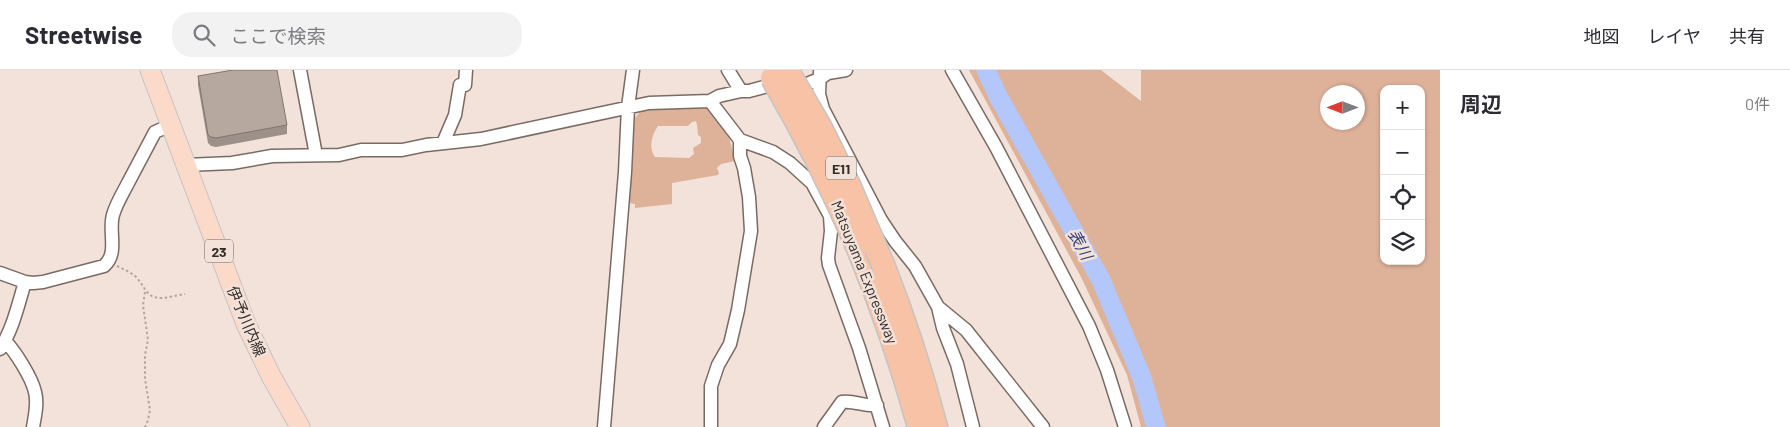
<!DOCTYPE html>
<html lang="ja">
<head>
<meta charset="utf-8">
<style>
	:root { --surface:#fff; --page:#f2f2f3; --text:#2b2b33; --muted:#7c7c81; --line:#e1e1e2 }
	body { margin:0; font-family:Barlow,"Noto Sans JP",sans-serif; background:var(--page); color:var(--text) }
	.controls { position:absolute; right:15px; top:15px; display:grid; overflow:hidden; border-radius:10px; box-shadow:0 1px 4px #0004 }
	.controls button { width:45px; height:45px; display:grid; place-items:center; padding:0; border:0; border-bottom:1px solid var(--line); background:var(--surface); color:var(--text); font:25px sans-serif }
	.compass { position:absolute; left:1320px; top:15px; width:45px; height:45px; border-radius:50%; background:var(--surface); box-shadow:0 1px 4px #0004; rotate:270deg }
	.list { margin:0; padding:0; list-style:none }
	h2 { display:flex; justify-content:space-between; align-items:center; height:65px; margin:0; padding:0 20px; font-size:21px }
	h2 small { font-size:16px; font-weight:400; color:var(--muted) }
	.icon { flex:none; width:28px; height:28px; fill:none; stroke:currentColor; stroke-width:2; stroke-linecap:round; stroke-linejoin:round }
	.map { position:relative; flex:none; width:1440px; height:357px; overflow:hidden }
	header { display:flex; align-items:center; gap:30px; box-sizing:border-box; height:70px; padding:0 25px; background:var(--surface); border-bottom:1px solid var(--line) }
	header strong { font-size:24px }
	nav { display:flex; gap:28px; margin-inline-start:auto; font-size:18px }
	.search { width:350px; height:45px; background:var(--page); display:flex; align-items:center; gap:12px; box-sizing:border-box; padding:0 18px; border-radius:20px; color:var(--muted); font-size:19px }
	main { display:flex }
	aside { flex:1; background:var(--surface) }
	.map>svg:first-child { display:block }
</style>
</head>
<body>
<header>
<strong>Streetwise</strong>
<div class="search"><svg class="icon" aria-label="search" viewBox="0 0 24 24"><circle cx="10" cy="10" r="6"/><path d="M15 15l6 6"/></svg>ここで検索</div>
<nav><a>地図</a><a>レイヤ</a><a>共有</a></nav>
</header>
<main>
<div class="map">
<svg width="1440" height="357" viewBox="0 0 1440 357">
	<rect width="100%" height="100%" fill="#f2e2da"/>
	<path fill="#deb199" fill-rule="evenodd" d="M969,0H1101L1141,31V0H1440V357H1141L1127,305L1081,207ZM1384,19H1421V191H1384ZM1358,22V52H1328V22Z
		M709,35L728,63L735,91L721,94L717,98L719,103L718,105L672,113V134L635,138V134L628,133L634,49L640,42L647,38ZM696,51L697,55L698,65L701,67V73L693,78L694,84L689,88L655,87C648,78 652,64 658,56H688L692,52Z"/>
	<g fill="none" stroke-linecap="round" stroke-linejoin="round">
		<path stroke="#b4c7fb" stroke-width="19" d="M986,0L998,26L1101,210L1142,308L1156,357"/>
		<defs>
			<path id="minor" d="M300,0L316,85
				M728,0L741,21
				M952,0L996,77L1089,256L1107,300L1125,357
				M820,2L819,24L823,39L881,150L895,171L915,196L938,237L943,258L957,294L973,357
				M710,31L740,70L773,82L790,93L812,113L830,146L831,161L828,188L829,195L859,278L883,357
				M443,73L455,45L460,15H465L466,0
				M186,95L232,93L272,86L339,85L361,80H402L426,75L481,69L649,33L710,31L719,26L741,21H749L768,16L807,14L819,9L828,3L846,0
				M0,203L25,212L33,213L43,212L104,196C119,183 108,162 113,145C116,134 123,123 128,113C137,96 146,79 155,62L171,55
				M938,237L966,260L1043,357
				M5,271C15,281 32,308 35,322C38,333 35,346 33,357
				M0,279C13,259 18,235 25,212
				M604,357L625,102L628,37L633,0
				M711,357V316L718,295L730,274L738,240L751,161L749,127L744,98L740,86V70
				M824,357L842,332C854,330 865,337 877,335"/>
			<path id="primary" d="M150,0L246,254L271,306L300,357"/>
			<path id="motorway" d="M857,176C881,235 902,295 919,357
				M884,197C905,250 922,303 936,357"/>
		</defs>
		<use href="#minor" stroke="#796b64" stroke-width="15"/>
		<use href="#primary" stroke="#c6c4c3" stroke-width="21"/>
		<use href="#motorway" stroke="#c6c4c3" stroke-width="25"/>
		<path stroke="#b3a69f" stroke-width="2" stroke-dasharray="2.5 2.5" stroke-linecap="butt" d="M117,196C123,199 130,202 135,206C145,215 145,228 161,228C169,228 177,225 185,224
			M145,222L143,235L148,270L145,285V309L150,340L148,350L145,357"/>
		<use href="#minor" stroke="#fff" stroke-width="12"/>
		<use href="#primary" stroke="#fbdaca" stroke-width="19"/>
		<use href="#motorway" stroke="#f8c2a6" stroke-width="22"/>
		<defs>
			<path id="motorway-bridge" d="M789,3L821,58L849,115L884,197
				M772,8C804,63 832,118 857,176"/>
		</defs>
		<use href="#motorway-bridge" stroke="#c6c4c3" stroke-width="25" stroke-linecap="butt"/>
		<use href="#motorway-bridge" stroke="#f8c2a6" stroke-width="22"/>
	</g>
	<path fill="#9d9089" d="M198,6L287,55V64L216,77L211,76L208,73L198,15Z"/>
	<path fill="#b6a79f" stroke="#7f756f" d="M233,0H277L287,55L216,68L211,67L208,65L198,6Z"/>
	<g text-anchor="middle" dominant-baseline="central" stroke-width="5" stroke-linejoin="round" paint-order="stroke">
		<g fill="#f2e2da" stroke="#6c635e" stroke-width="1">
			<rect x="826" y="86.5" width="30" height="23" rx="4"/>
			<rect x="205" y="169.5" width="28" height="23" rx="4"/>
		</g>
		<g font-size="14" font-weight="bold" fill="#332c29">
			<text x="841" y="98">E11</text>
			<text x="219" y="181">23</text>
		</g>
		<g font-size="15" fill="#332c29" stroke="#f2e2da">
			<text transform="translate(865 202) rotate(68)">Matsuyama Expressway</text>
			<text transform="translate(247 251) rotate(67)">伊予川内線</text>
		</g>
		<g font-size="16" font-style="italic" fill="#2e3f7d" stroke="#f2e2da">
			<text transform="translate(1081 174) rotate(61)">表川</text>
		</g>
	</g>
</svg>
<div class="controls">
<button>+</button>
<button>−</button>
<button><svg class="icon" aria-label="locate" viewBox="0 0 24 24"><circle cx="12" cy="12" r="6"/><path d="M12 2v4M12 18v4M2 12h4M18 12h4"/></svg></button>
<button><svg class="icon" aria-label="layers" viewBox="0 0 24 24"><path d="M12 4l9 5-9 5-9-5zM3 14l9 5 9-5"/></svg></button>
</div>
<svg class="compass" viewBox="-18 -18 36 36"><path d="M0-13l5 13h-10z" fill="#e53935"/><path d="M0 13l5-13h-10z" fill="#7c7c81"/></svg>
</div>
<aside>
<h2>周辺<small>0件</small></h2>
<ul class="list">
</ul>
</aside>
</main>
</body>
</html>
